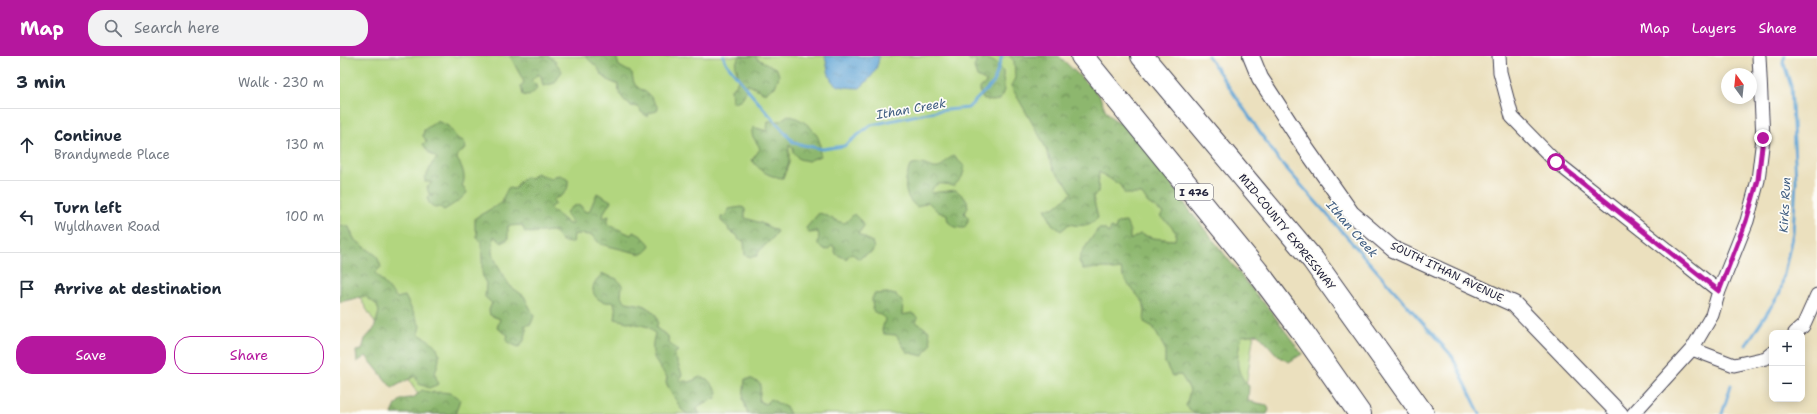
<!DOCTYPE html>
<html lang="en">
<head>
<meta charset="utf-8">
<style>
	:root { --surface:#fff; --page:#f2f2f3; --text:#1f2937; --muted:#747a83; --line:#e0e1e3; --accent:#b5179e }
	body { margin:0; font-family:"Shantell Sans",sans-serif; background:var(--page); color:var(--text) }
	.controls { position:absolute; right:12px; bottom:12px; display:grid; overflow:hidden; border-radius:8px; box-shadow:0 2px 10px #0003 }
	.controls button { width:36px; height:36px; display:grid; place-items:center; padding:0; border:0; border-bottom:1px solid var(--line); background:var(--surface); color:var(--text); font:20px sans-serif }
	.compass { position:absolute; left:1381px; top:12px; width:36px; height:36px; border-radius:50%; background:var(--surface); box-shadow:0 2px 10px #0003; rotate:345deg }
	.stop { position:absolute; width:12px; height:12px; margin:-9px; border:3px solid #b5179e; border-radius:50%; background:#fff }
	.stop.end { background:#b5179e; border-color:#fff; box-shadow:0 1px 4px #0008 }
	.list { margin:0; padding:0; list-style:none }
	h2 { display:flex; justify-content:space-between; align-items:center; height:52px; margin:0; padding:0 16px; font-size:17px }
	h2 small { font-size:13px; font-weight:400; color:var(--muted) }
	.list li { display:grid; grid-template-columns:26px 1fr auto; gap:12px; align-items:center; box-sizing:border-box; height:72px; padding:0 16px; border-top:1px solid var(--line) }
	.list b { display:block; font-size:15px; white-space:nowrap }
	.list p { margin:0; font-size:13px; white-space:nowrap; color:var(--muted) }
	.list em { font-size:13px; font-style:normal; color:var(--muted) }
	.actions { display:flex; gap:8px; padding:12px 16px }
	.actions a { flex:1; padding:9px 0; border:1px solid var(--accent); border-radius:16px; text-align:center; font-size:14px; color:var(--accent) }
	.actions .main { background:var(--accent); color:#fff }
	.icon { flex:none; width:22px; height:22px; fill:none; stroke:currentColor; stroke-width:2; stroke-linecap:round; stroke-linejoin:round }
	.map { position:relative; flex:none; width:1477px; height:358px; overflow:hidden }
	header { display:flex; align-items:center; gap:24px; box-sizing:border-box; height:56px; padding:0 20px; background:var(--accent); color:#fff }
	header strong { font-size:19px }
	nav { display:flex; gap:22px; margin-inline-start:auto; font-size:14px }
	.search { width:280px; height:36px; background:var(--page); display:flex; align-items:center; gap:10px; box-sizing:border-box; padding:0 14px; border-radius:16px; color:var(--muted); font-size:15px }
	main { display:flex }
	aside { flex:1; background:var(--surface) }
	.map>svg:first-child { display:block }
</style>
</head>
<body>
<header>
<strong>Map</strong>
<div class="search"><svg class="icon" aria-label="search" viewBox="0 0 24 24"><circle cx="10" cy="10" r="6"/><path d="M15 15l6 6"/></svg>Search here</div>
<nav><a>Map</a><a>Layers</a><a>Share</a></nav>
</header>
<main>
<aside>
<h2>3 min<small>Walk · 230 m</small></h2>
<ul class="list">
<li><svg class="icon" aria-label="ahead" viewBox="0 0 24 24"><path d="M12 20V5M6 11l6-6 6 6"/></svg><div><b>Continue</b><p>Brandymede Place</p></div><em>130 m</em></li>
<li><svg class="icon" aria-label="left" viewBox="0 0 24 24"><path d="M17 20v-9H6M10 6l-5 5 5 5"/></svg><div><b>Turn left</b><p>Wyldhaven Road</p></div><em>100 m</em></li>
<li><svg class="icon" aria-label="arrive" viewBox="0 0 24 24"><path d="M6 21V4h12l-3 4 3 4H6"/></svg><div><b>Arrive at destination</b></div></li>
</ul>
<div class="actions"><a class="main">Save</a><a>Share</a></div>
</aside>
<div class="map">
<svg width="1477" height="358" viewBox="0 0 1477 358">
	<defs>
		<pattern id="forest-crowns" width="20" height="18" patternUnits="userSpaceOnUse"><rect width="20" height="18" fill="#8db76e"/><path d="M2 6a3 3 0 1 1 6 0M12 15a3 3 0 1 1 6 0" fill="none" stroke="#73945c"/></pattern>
		<pattern id="water-ripples" width="26" height="14" patternUnits="userSpaceOnUse"><rect width="26" height="14" fill="#60a4d5"/><path d="M2 4q2-2 4 0t4 0M15 11q2-2 4 0t4 0" fill="none" stroke="#4f85ae"/></pattern>
	</defs>
	<rect width="100%" height="100%" fill="#fdfcf7"/>
	<filter id="ink" filterUnits="userSpaceOnUse"><feTurbulence type="fractalNoise" baseFrequency=".025" numOctaves="2"/><feDisplacementMap in="SourceGraphic" scale="8" xChannelSelector="R" yChannelSelector="G"/><feConvolveMatrix kernelMatrix="1 2 1 2 8 2 1 2 1" color-interpolation-filters="sRGB"/></filter>
	<filter id="wash" filterUnits="userSpaceOnUse"><feTurbulence type="fractalNoise" baseFrequency=".012" numOctaves="4" result="noise"/><feDisplacementMap in="SourceGraphic" scale="16" xChannelSelector="R" yChannelSelector="G"/><feGaussianBlur stdDeviation="0.9" result="paint"/><feColorMatrix in="noise" values="0 0 0 0 0 0 0 0 0 0 0 0 0 0 0 0 0 1.4 0 .05"/><feComposite in="paint" operator="in"/></filter>
	<g filter="url(#wash)">
		<rect width="100%" height="100%" fill="#ebe0be"/>
		<path fill="#b2d67f" stroke="#6a7c5d" d="M0,0H707L919,242L902,358H90L12,229L0,226Z"/>
		<path fill="url(#forest-crowns)" stroke="#586c54" d="M170,0H208L214,4L222,15L215,27L203,30L201,20L198,18L191,25L196,29L197,33L189,40L183,39L181,30L184,26Z
			M245,0H276L279,10L292,17C294,36 300,29 311,41C313,44 316,48 318,52L317,55L309,57L308,61L301,56L299,51L291,50L288,46L285,45C281,40 277,36 279,29L269,25L261,18L258,12Z
			M399,0H417L416,2L437,13L439,20L435,31L425,37L407,28C405,39 404,45 392,46L391,33L396,29L399,21L395,10Z
			M627,0H641L642,2C652,3 656,7 663,14L664,34L660,44L652,45L643,43L640,37V32L647,26L637,21L634,11L636,7L635,3L630,5Z
			M669,0H719L759,39L765,53L772,62L786,70L795,82L810,95L847,151L919,242L927,250L962,298L949,306L939,301L918,278L902,280C897,299 893,315 909,330L908,345L927,349L929,354L927,358H855L846,350L850,334L841,319L832,320L825,307V293L813,271L804,266L805,255L803,246L788,228L783,220L781,213L773,214L767,212L743,213L739,205L742,196L758,173H764L769,177L771,171L775,174L777,167L786,166L790,175V184L800,178L813,182L835,184L836,177L830,169L820,160L823,157L808,147L802,138H785L780,129L759,116L758,136L753,141L758,162C750,170 740,171 729,168L721,175L712,168L705,152H714L732,137L726,127L714,114L703,86L671,30L675,22L674,5Z
			M448,59C462,63 476,72 480,87C480,91 479,96 480,100L468,105L459,103L453,96V91L449,89V107L443,122C429,121 420,115 412,104L420,93C417,84 409,81 413,71L427,75L428,65H440Z
			M97,65L108,70L118,83L124,85L126,93L118,98L117,103C122,110 127,121 122,130L127,136C124,142 111,150 104,154L100,151L95,152L89,147L87,142L93,139L89,138L87,131L93,126H85V121C91,114 89,109 97,102L89,97L83,88L87,86L83,80L84,74Z
			M614,100L625,111L622,121L614,130C604,128 594,124 591,137L616,134L627,144L628,152L624,157L628,161V166L624,172C615,172 606,169 607,158L598,156L588,146L577,151C562,140 564,125 570,110C585,104 589,114 599,112C603,110 606,103 614,100Z
			M196,117L211,123L214,120L220,119L228,124C229,135 224,140 213,143L215,148L209,152L229,168H233L226,157C230,152 234,148 241,150L244,155L249,156L257,137L271,145L264,156L263,162L269,160L267,168L291,179L293,176C301,179 305,182 310,189L306,196L301,198L260,188L252,179L234,178L233,187C223,187 219,184 214,175C206,175 192,178 185,176L182,169L168,170V183L162,187L154,180L152,197L162,218L170,230L184,240L194,260L191,268L184,270L187,274C185,281 184,288 178,291L166,285L168,279L157,272L160,263L150,259L149,254L152,247L145,241L146,227C140,219 143,211 142,202C142,195 141,193 141,186L137,181V176L135,174V162L163,146V142L168,132L175,133L181,124L187,121L190,123Z
			M402,151L405,153V162L421,167L437,175C432,187 420,190 417,200L411,201L405,199L404,185L399,184L397,179L389,175L388,171L381,165V161L386,160L388,153Z
			M479,157C488,159 495,166 505,167L514,158L522,166L524,170L518,178L532,186L534,192L532,196L523,200L519,203L511,197L506,203L496,198L493,189L487,194C472,189 481,186 478,176L469,177L466,172Z
			M0,169L9,171L14,183L37,200L41,211L35,217L57,242L65,240L80,270L78,278C88,283 101,290 99,303C97,316 92,315 99,328L89,332L79,328L75,320L52,332L26,300L17,306L16,295L22,294L25,283L34,273L39,256L37,249L25,240L0,246Z
			M263,218L277,223L282,229L281,240L286,246L303,249L312,255L316,259L318,266L316,272L328,280L329,287L338,295L334,298L342,318L339,324L350,326L360,321L367,323L378,336L376,342L360,349L357,353L360,358H347L341,353L326,327L327,321C315,306 309,298 315,278L309,271L275,263L276,256L274,246C253,249 245,230 263,218Z
			M547,237L556,239L563,246L562,259L572,257L578,262L576,266L589,275L591,288L583,300L567,296L556,279L544,278L542,274L545,263L542,260L533,255L532,243L534,238Z
			M405,323H412L421,328L419,345L425,348L430,343L447,352L450,358H408L403,343Z
			M82,334C96,340 107,331 120,343L116,356L117,358H52C57,345 59,342 73,342Z"/>
		<path fill="url(#water-ripples)" stroke="#416388" d="M485,0H539V2C537,16 530,23 520,32C488,31 491,28 485,0Z"/>
		<g fill="none" stroke-linecap="round" stroke-linejoin="round">
			<path stroke="#60a4d5" stroke-width="3" d="M383,0L387,8L411,38L454,87L482,93L504,90L531,69L596,55L628,52L654,26L662,0
				M868,0L938,103L1112,300L1140,358
				M1406,289L1440,237L1453,176L1456,125L1451,30L1443,5L1445,0
				M1382,358L1391,329"/>
		</g>
	</g>
	<g filter="url(#ink)">
		<g fill="none" stroke-linecap="round" stroke-linejoin="round">
			<defs>
				<path id="minor" d="M1159,0L1160,16L1172,61L1216,106L1379,235
					M1455,277L1463,270L1477,239
					M1352,293L1394,309L1426,302L1432,297
					M1293,358L1352,293L1372,259L1379,235L1407,165L1418,124L1423,82L1419,0"/>
				<path id="tertiary" d="M911,0L920,22L966,93L1011,157L1053,193L1174,248L1280,358"/>
				<path id="motorway" d="M742,0L917,215L962,275L1020,358
					M802,0L973,204L1083,358"/>
			</defs>
			<use href="#minor" stroke="#403e4f" stroke-width="15"/>
			<use href="#tertiary" stroke="#403e4f" stroke-width="18"/>
			<use href="#motorway" stroke="#403e4f" stroke-width="24"/>
			<use href="#minor" stroke="#fff" stroke-width="13"/>
			<use href="#tertiary" stroke="#fff" stroke-width="16"/>
			<use href="#motorway" stroke="#fff" stroke-width="22"/>
		</g>
	</g>
	<g fill="none" stroke-linecap="round" stroke-linejoin="round" filter="url(#ink)">
		<path stroke="#b5179e" stroke-width="5" d="M1216,106L1379,235L1406,165L1418,124L1423,82"/>
	</g>
	<g text-anchor="middle" dominant-baseline="central" stroke-width="3.5" stroke-linejoin="round" paint-order="stroke">
		<rect fill="#fdfcf7" stroke="#646373" stroke-width="1" x="835" y="128" width="38" height="16" rx="3"/>
		<g font-size="10" font-weight="bold" fill="#22223b">
			<text x="854" y="136">I 476</text>
		</g>
		<g font-size="11" fill="#22223b" stroke="#fdfcf7">
			<text transform="translate(947 176) rotate(51)">MID-COUNTY EXPRESSWAY</text>
			<text transform="translate(1107 216) rotate(26)">SOUTH ITHAN AVENUE</text>
		</g>
		<g font-size="12" font-style="italic" fill="#3e5c80" stroke="#fdfcf7">
			<text transform="translate(571 53) rotate(-10)">Ithan Creek</text>
			<text transform="translate(1445 149) rotate(-87)">Kirks Run</text>
			<text transform="translate(1012 173) rotate(49)">Ithan Creek</text>
		</g>
	</g>
</svg>
<div class="controls">
<button>+</button>
<button>−</button>
</div>
<svg class="compass" viewBox="-18 -18 36 36"><path d="M0-13l5 13h-10z" fill="#e53935"/><path d="M0 13l5-13h-10z" fill="#747a83"/></svg>
<div class="stop" style="left:1216px;top:106px"></div>
<div class="stop end" style="left:1423px;top:82px"></div>
</div>
</main>
</body>
</html>
